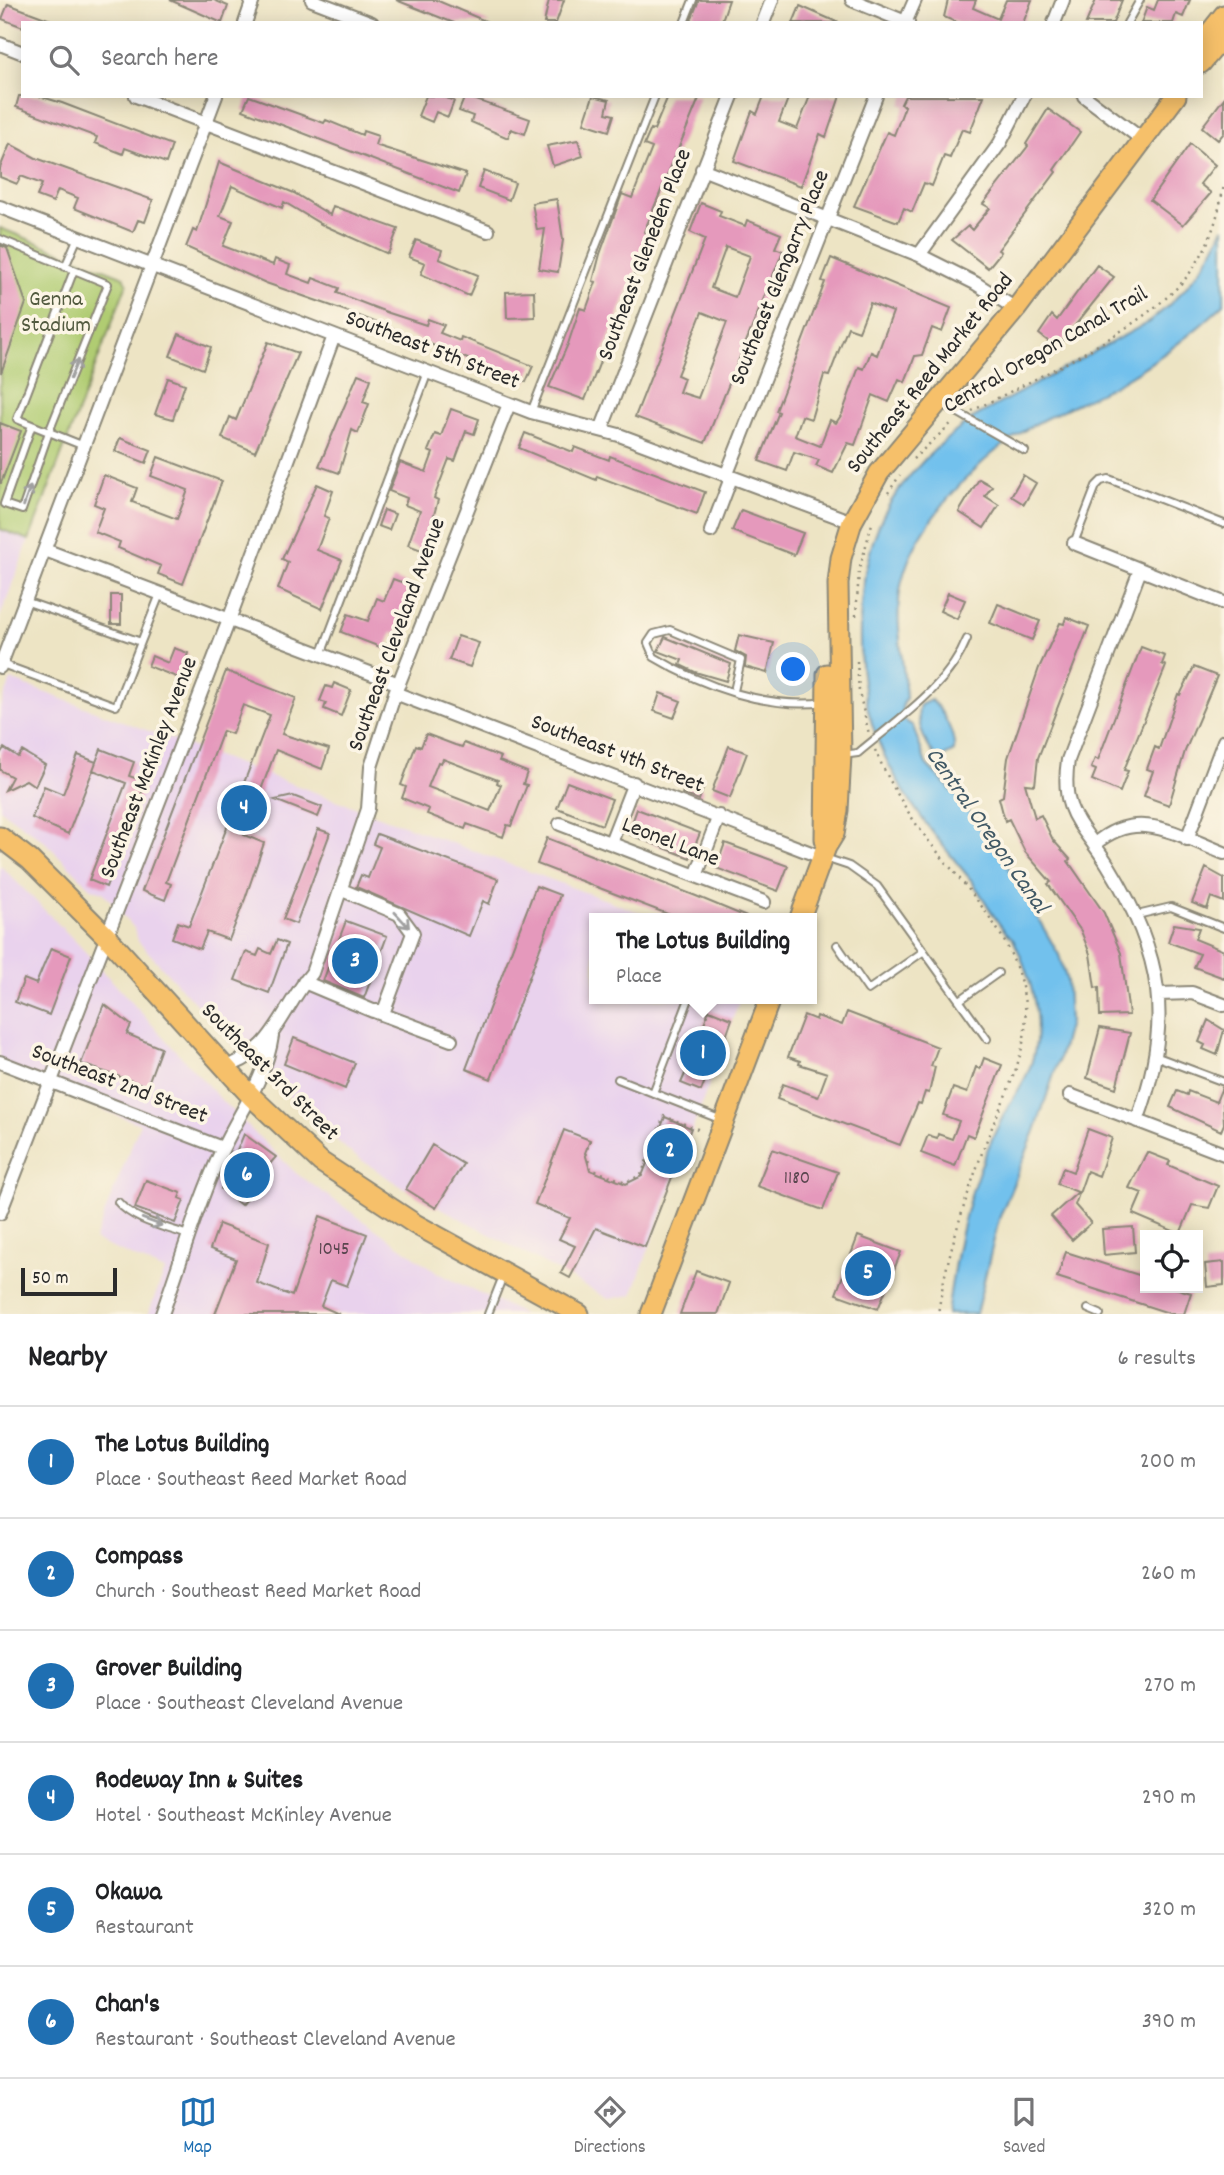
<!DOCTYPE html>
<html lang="en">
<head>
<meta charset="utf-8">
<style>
	:root { --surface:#fff; --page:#f2f2f2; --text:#202124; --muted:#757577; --line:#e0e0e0; --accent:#1f6fb2 }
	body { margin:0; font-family:Dekko,sans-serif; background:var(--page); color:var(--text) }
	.controls { position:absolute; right:21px; bottom:21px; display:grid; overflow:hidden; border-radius:0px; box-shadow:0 4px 18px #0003 }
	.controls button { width:63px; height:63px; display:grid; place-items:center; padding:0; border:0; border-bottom:2px solid var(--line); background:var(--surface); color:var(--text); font:35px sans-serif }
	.scale { position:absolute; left:21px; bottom:18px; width:96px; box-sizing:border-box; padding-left:7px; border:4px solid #2b2b2b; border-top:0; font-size:19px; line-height:24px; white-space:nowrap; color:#2b2b2b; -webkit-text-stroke:5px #fcf5e5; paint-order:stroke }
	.you { position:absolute; left:794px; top:670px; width:24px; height:24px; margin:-18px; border:5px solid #fff; border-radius:50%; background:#1a73e8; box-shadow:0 0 0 10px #1a73e833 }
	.badge { display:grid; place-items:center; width:46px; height:46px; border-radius:50%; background:var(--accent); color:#fff; font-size:23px; font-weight:700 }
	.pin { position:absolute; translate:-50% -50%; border:4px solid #fff; box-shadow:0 2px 7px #0006 }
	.popup { position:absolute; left:589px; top:913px; width:228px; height:91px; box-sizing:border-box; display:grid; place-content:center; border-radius:0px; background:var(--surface); filter:drop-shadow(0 2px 5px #0005); font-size:23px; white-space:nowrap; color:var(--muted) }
	.popup b { font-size:26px; color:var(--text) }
	.popup::after { content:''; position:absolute; left:50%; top:100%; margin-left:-14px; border:14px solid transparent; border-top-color:var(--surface) }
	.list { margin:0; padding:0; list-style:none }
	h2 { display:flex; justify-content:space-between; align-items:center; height:91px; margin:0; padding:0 28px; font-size:30px }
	h2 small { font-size:23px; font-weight:400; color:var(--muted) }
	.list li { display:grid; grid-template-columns:46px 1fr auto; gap:21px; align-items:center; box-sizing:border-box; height:112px; padding:0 28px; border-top:2px solid var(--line) }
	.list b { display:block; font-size:26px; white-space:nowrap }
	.list p { margin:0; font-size:23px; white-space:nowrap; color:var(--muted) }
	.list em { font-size:23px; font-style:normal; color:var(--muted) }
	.icon { flex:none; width:38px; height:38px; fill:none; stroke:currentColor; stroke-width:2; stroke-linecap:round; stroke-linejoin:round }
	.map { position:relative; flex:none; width:1224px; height:1314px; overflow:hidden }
	.search { position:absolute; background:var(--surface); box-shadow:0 4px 18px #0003; left:21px; right:21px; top:21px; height:77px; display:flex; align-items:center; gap:18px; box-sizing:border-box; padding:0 24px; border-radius:0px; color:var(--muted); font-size:26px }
	.sheet { height:763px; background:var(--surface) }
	nav { display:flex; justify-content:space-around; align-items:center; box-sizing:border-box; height:98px; border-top:2px solid var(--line); background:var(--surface); font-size:19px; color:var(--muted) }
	nav a { display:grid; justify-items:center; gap:4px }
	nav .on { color:var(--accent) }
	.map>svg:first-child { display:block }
</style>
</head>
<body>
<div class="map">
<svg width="1224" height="1314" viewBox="0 0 1224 1314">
	<rect width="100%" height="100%" fill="#fcf5e5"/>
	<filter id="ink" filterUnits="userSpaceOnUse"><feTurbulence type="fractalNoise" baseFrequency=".0143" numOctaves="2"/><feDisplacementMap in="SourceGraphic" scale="14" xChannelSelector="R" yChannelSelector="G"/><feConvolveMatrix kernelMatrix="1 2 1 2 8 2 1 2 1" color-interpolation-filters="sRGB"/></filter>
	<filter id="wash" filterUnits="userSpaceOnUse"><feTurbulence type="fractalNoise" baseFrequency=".00686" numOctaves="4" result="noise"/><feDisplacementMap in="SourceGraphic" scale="28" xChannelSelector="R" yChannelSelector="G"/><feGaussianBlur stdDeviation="1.57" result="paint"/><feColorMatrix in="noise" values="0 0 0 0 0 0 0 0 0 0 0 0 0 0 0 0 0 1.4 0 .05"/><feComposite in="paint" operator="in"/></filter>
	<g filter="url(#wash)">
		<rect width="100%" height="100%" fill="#ede4c4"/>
		<path fill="#e9d2ed" d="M0,529L29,540L0,617Z
			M11,680L655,918H594V999H740L632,1295L609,1299L397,1184L351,1153L241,1053L138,941L134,928L103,892L91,888L44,841L0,809V708Z
			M0,865L80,946L224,1103L297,1174L438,1273L523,1314H148L165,1271L94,1240L140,1124L0,1070Z"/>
		<path fill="#b0cc72" stroke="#6e7c4e" stroke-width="2" d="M0,228L124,277L127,283L29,540L0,529Z"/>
		<path fill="#72c1ed" stroke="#4e768c" stroke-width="2" d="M1224,227V304C1194,333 1159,359 1122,381C1093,398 1061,409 1032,426C982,454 915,524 902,581C893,617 904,661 906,698L902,707L904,720L913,726L926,764L955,794L1009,868L1059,955L1067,981L1069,1022L1060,1056L1035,1131L999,1219L976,1314H947C954,1264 962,1216 980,1168C988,1147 998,1125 1009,1105C1018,1090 1029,1075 1033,1057C1044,1018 1030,975 1013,939C994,923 984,895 967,875C930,831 890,781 872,724C854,665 855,574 883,516C902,477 941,441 976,416L1149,322C1182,296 1208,266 1224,227Z
			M931,700C943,710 956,736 954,751L941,758C927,754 914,718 920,705Z"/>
		<g id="blocks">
			<path fill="#e599bc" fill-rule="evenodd" d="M170,0H214L228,6L222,23Z
				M396,0H436L490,23H454Z
				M549,0H564L556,23H544Z
				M699,0H729L721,23H690Z
				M948,0H976L973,8L998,19L1006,0H1032L1023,23H958L944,17Z
				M1096,0H1122L1113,23H1086Z
				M1158,0H1190L1183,17L1176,14L1173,23H1141L1147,7L1154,10Z
				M8,4L56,22V23H23V27L2,19Z
				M800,6L839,23H793Z
				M19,96H39L62,103L172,145L166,163L125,148L123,154L95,143L97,137L16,107Z
				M249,96L324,123L326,120L362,135L363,131L378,136L375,145L466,174L459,193L243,110Z
				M426,96H442L454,101L448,117L436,112L432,122L418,116Z
				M465,96L530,119L525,134L511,129L508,138L471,122L473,116L459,111Z
				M593,96L609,100L606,113L614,115L609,131L584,123Z
				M668,96H700L644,232L650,234L585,400L549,387L568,344L580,308L586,310L596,282L593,281L600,254L622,194L632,198L652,148L644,145L651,129L654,130Z
				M764,96H789L779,122L797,129L810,96H840L826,137L820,134L801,186L734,161L752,111L757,114Z
				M905,96H984L970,132L962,129L950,158L944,156L932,186L924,183L912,212L904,208L898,222L854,206L887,132L894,135L905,106L901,104Z
				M1224,98V133L1218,140L1202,127Z
				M1048,109L1080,132L1054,170L1056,172L998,250L1001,252L988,268L952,240L968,226L972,230L990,208L983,204L1028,146L1026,144Z
				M578,140L583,156L553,166L547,146Z
				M10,144L36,158L153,200L145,222L138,220L133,232L74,208L78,198L58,190L53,202L37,196L42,184L21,176L17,184L0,177V168Z
				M1190,144L1215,165L1200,184L1211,193L1183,225L1150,200Z
				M219,162L294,193L330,215L333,206L398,229L388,254L321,224L284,202L282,208L232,186L220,216L233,221L223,246L273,265L275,259L290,265L287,274L311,283L313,278L339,288L337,293L389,313L426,325L428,319L444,325L440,333L460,341L461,337L533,366L526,382L349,312L266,283L186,247L193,230L197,232Z
				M484,171L515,183L509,200L478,188Z
				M557,199L563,240L558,272L539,269L545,229L537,230L532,203Z
				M701,203L721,211L719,216L745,226L747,220L781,234L775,248L783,251L705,443L635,417L705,239L690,232ZM726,247L750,256L735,297L711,288ZM702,312L727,322L698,398L679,392L684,378L677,375Z
				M416,240L442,250L439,259L478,275L469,296L421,274L425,263L409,257Z
				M0,245L7,248L26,303L1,373Z
				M831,258L951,308L942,332L932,328L922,355L915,356L905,382L899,379L889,402L873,395L855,445L848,443L833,473L816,466L819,460L794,452L787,471L759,461L779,412L776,411L825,282L822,281ZM870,303L893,312L877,355L871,352L864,369L859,367L842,414L836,423L830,420L820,446L795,436L802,416L811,419L824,375L829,376L848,327L859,331Z
				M1097,265L1114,277L1057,348L1039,334L1052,315L1057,320Z
				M534,291L535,317L507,318L506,292Z
				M179,334L211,347L203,369L170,356Z
				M268,342L298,353L255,452L222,438L230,417L236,420Z
				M358,374L371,379L363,402L369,404L358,433L352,430L339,473L319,466Z
				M168,378L185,384L173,419L155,414Z
				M451,409L479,419L474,434L466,431L455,461L449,459L434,498L438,500L424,551L408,545L420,511L405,505L407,498L389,491L400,462L426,472L433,453L428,451L435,434L441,436Z
				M0,423L21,431L1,483H0Z
				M525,433L573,452L575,447L609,460L610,456L705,492L697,514L597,476L596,480L519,448Z
				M120,438L151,450L146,463L115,451Z
				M158,457L222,481L183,584L158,574L161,566L118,548L120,542L95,532L104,508L94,504L104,475L137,488L132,502L177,519L188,490L151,476Z
				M1023,475L1036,483L1024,504L1011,496Z
				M979,479L992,486L985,496L999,505L984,528L959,512Z
				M317,484L333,491L324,516L329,518L317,550L342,560L322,609L278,589L288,562L282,559Z
				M384,510L395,514L389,530L378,526Z
				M741,510L803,533L794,555L732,531Z
				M393,579L412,586L396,633L392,632L385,649L341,632L348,614L368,621L377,598L384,601Z
				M948,593L965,600L957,619L940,611Z
				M111,595H121V624H111Z
				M998,604L1040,621L1032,640L990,623Z
				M1066,617L1089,626L1038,758L1035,785L1025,784L1035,818L1041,815L1053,840L1070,859L1068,861L1104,913L1121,953L1129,1015L1100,1016L1099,987L1095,988L1090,954L1081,931L1048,884L1051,882L1025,852L1009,819L1005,821L999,798L1003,796L1008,758L1039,668L1060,623L1064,624Z
				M739,635L774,643L767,673L745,667L746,657L735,651Z
				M458,636L479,643L470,667L449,660Z
				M665,637L731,664L726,681L695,672L680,665L682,660L658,651Z
				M1141,647L1165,656L1162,664L1166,666L1124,770L1128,771L1120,792L1092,780L1096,770L1091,768L1095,758L1098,760Z
				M174,648L188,653L183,668L187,670L184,680L148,666L152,656L168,663Z
				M1194,667L1217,676L1185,751L1169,805L1144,796L1153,771L1147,769L1155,747L1159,749L1178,694L1180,695Z
				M226,671L296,698L282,734L329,749L322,769L276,750L244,835L264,843L245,899L229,940L207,932L200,949L172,938L178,922L189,926L270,715L243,705L232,734L223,731L166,882L171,884L165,900L142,891Z
				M334,683L351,690L341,716L324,709L326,703L320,701L326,686L332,688Z
				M660,693L681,701L674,718L654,711Z
				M426,734L455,745L462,747L464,743L501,757L499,761L527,772L523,784L527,785L511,826L507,825L503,837L467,824L465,829L427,814L429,809L402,798L406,787L401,785L416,745L421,747ZM443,759L498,780L497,783L501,785L490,811L428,787L438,762L441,763Z
				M729,746L747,753L730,798L712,791Z
				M4,748L18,757L22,751L45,765L35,786L26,780L5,790L12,777L0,770V754Z
				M101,749L134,762L129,776L146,782L106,887L89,880L126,783L93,770Z
				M78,755L96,762L68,834L32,818L44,786L63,794Z
				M567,782L612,799L602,825L557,808Z
				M687,783L703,789L699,800L682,794Z
				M293,796L322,807L318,817L275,800Z
				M637,809L700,833L690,858L628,834Z
				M318,829L330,833L296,924L283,919Z
				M377,834L498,879L489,904L483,901L469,936L356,887L361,875L368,878L380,847L373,844Z
				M547,838L696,896L749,918H678L589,884L537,864Z
				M725,843L788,866L778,891L716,868Z
				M1206,868L1224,878V902L1211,897L1207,909L1192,903Z
				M536,886L560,895L491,1079L466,1069Z
				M346,921L387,936L364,998L323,981Z
				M1174,924L1199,928L1195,939L1224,951V978L1194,967L1200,954L1168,942Z
				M277,940L287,944L269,993L235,980L246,952L257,956L260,949L271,954Z
				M51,948L71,956L49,1015L15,1002L24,979L36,984Z
				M104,1004L131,1025L127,1034L161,1048L147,1086L81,1064Z
				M709,1010L732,1019L716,1065L712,1063L701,1091L681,1083L692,1058L685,1055L693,1035L699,1037Z
				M847,1012L938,1047L931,1066L935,1067L929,1093L925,1092L921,1104L918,1103L900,1145L777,1099L783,1084L818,1097L827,1073L799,1064L800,1061L788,1057L804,1015L816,1020L817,1016L842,1025Z
				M1208,1020L1224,1030L1217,1055L1203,1049L1205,1045L1199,1042Z
				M1100,1028L1130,1033L1116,1088L1087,1078Z
				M294,1038L355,1063L345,1089L284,1064Z
				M984,1058L1002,1065L974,1137L967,1134L955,1166L921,1153L928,1135L937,1138L938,1134L952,1139L959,1121L943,1115L953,1088L967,1093L976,1067L980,1069Z
				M1222,1087L1224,1124L1221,1131L1170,1107L1177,1091L1187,1095L1188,1091L1216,1102Z
				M665,1117L691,1128L645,1247L596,1228L570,1278L561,1273L575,1246L559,1239L570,1218L535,1204L564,1130L590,1140L585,1153L590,1170L626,1184L642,1176Z
				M1088,1129L1112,1138L1099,1176L1087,1171L1075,1205L1091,1223L1072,1240L1051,1216L1078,1192L1057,1184L1063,1168L1073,1172Z
				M244,1134L276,1157L268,1166L271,1169L241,1205L221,1189Z
				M432,1145L463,1164L436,1208L406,1189Z
				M772,1149L838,1172L823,1210L757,1186Z
				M1147,1152L1170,1161L1168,1165L1218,1186L1209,1208L1192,1205L1180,1234L1133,1214L1142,1193L1129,1188Z
				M146,1180L181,1193L179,1198L184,1200L175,1223L135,1208Z
				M320,1216L367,1234L347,1286L331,1280L321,1306L339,1314H215L236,1259L210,1249L219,1224L269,1243L257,1283L292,1296Z
				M1133,1227L1135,1252L1104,1255L1102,1229Z
				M858,1236L901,1252L878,1309L836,1294Z
				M1066,1252L1145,1277V1288H1175L1191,1293L1184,1314H1172L1057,1277Z
				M1224,1262V1285L1207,1287L1205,1264Z
				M696,1271L729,1283L718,1314H680Z"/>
		</g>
	</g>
	<g filter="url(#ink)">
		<use href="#blocks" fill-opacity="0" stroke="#8c8878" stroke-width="2"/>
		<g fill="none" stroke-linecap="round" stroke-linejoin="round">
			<defs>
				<path id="service" d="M684,23L693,0
					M1127,23L1140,0
					M0,239L74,270
					M65,267L78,237
					M941,403L1025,451
					M531,412L655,96
					M32,425L4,504L22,510L49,432L108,284L74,270L17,419C39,428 61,437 84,446
					M1074,543L1096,486L1101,481L1109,479L1224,524
					M25,601L141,642L160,594
					M321,655L428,372
					M2,664L116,706L141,642
					M734,691L741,660L670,630L654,634L648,643L654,657C702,686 768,710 825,702
					M842,755L858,753C897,720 948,687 967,639
					M825,858L849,866L877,886L987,1039
					M1137,915L1171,907L1224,928
					M837,945L868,990L924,951
					M960,1000L998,973
					M1155,1056L1224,1082
					M618,1079L722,1120
					M653,1093L689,999
					M118,1202C134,1221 166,1227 188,1235
					M1088,1309L1100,1314
					M488,1314L503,1276"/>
				<path id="minor" d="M312,0L372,23
					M852,0L908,23
					M245,23L253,0
					M763,23L772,0
					M905,23L915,0
					M1054,23L1063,0
					M0,44L23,53
					M136,96L488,231
					M1084,96L1143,140
					M702,169L919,255L975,283L1016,309
					M0,207L531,412L619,435L852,522
					M919,255L1000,143L1024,96
					M601,430L732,96
					M726,476L876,96
					M711,531L731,478
					M1074,543L1224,603
					M45,550L399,684
					M0,667L216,96
					M395,693L824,858
					M560,824L764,902
					M1187,839L1224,741
					M611,842L634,783
					M1095,844C1138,807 1177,835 1224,853
					M696,876L719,816
					M304,982L373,1011H384L413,933L399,914L342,890
					M1158,994L1192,993L1224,1005
					M376,1012L451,1040
					M0,1062L222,1148
					M224,1067C274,1054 281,1009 312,973L368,809L371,767L395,693L509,404
					M1070,1095L1224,1154
					M1137,1121C1174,1022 1163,954 1108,865C1081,822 1060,814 1068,760L1140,570
					M0,1213L229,620L334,336
					M162,1314C181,1261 199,1198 223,1148C241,1110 266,1078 272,1036"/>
				<path id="primary" d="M1201,44L1224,15
					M1201,63L1223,37
					M0,837L30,860L107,937L252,1097L321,1162L415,1224L579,1314
					M825,839L827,674
					M800,918L826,847L834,834L838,810L841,755L838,584L841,558L852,522L879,473L1016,309L1176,96
					M651,1314L770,999"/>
			</defs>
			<use href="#service" stroke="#8c8878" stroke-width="10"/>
			<use href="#minor" stroke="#8c8878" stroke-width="16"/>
			<use href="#primary" stroke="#8c8878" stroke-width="23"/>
			<path stroke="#8c8878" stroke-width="2.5" stroke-dasharray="2 5" stroke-linecap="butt" d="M972,411C1034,379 1154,325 1192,270C1211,243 1218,216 1224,185
				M913,459L954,421
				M888,493L900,475
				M856,616L859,571L873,520
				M857,661L859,692L869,734
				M875,750C887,777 902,804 919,828C948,868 986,904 1008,948C1048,1032 1011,1074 983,1150C964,1204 946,1257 938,1314
				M590,1140L586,1153L591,1169L626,1182L641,1175L664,1116L700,1130"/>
			<use href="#service" stroke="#fff" stroke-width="6"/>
			<use href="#minor" stroke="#fff" stroke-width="12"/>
			<use href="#primary" stroke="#f6c06b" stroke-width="19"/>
		</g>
		<defs><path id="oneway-shaft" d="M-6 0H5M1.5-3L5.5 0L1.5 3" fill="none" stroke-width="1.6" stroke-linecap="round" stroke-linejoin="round" transform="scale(1.75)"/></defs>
		<g stroke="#a0a0a0">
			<use href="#oneway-shaft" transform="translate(74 369) rotate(-68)"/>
			<use href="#oneway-shaft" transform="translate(27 496) rotate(-71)"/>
			<use href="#oneway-shaft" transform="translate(402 920) rotate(47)"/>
			<use href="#oneway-shaft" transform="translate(152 1222) rotate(20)"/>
		</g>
	</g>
	<g text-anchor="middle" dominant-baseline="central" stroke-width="7" stroke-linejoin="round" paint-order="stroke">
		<g font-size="19" fill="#5a464f">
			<text x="797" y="1179">1180</text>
			<text x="334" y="1250">1045</text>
		</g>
		<g font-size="23" fill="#2b2b2b" stroke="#fcf5e5">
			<text transform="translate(646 255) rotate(-69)">Southeast Gleneden Place</text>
			<text transform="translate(781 278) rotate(-68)">Southeast Glengarry Place</text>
			<text transform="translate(432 351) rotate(21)">Southeast 5th Street</text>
			<text transform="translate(1046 351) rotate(-30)">Central Oregon Canal Trail</text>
			<text transform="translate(931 374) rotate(-51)">Southeast Reed Market Road</text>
			<text transform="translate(398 635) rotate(-70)">Southeast Cleveland Avenue</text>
			<text transform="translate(617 755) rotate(21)">Southeast 4th Street</text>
			<text transform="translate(150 768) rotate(-69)">Southeast McKinley Avenue</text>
			<text transform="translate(670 843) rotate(21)">Leonel Lane</text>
			<text transform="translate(269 1073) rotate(45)">Southeast 3rd Street</text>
			<text transform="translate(119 1085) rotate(21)">Southeast 2nd Street</text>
		</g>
		<g font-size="23" fill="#535b40" stroke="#fcf5e5">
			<text x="56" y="300">Genna<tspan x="56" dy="26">Stadium</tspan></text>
		</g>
		<g font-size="24" font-style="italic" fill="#405865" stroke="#fcf5e5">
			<text transform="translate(986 831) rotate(55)">Central Oregon Canal</text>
		</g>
	</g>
</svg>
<div class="controls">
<button><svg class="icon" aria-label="locate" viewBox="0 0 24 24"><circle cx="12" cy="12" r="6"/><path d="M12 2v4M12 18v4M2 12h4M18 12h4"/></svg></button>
</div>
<div class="scale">50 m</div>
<div class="you"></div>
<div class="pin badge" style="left:703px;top:1053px">1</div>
<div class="popup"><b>The Lotus Building</b>Place</div>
<div class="pin badge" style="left:670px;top:1151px">2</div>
<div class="pin badge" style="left:355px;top:961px">3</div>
<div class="pin badge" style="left:244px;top:808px">4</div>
<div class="pin badge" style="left:868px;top:1273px">5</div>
<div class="pin badge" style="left:247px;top:1175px">6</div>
<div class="search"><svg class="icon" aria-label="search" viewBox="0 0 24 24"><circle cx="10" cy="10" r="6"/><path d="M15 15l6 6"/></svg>Search here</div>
</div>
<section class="sheet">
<h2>Nearby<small>6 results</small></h2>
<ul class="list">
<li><span class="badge">1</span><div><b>The Lotus Building</b><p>Place · Southeast Reed Market Road</p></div><em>200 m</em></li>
<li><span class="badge">2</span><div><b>Compass</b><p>Church · Southeast Reed Market Road</p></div><em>260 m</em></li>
<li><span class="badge">3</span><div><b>Grover Building</b><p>Place · Southeast Cleveland Avenue</p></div><em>270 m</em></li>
<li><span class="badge">4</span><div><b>Rodeway Inn &amp; Suites</b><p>Hotel · Southeast McKinley Avenue</p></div><em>290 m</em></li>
<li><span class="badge">5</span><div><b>Okawa</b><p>Restaurant</p></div><em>320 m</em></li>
<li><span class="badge">6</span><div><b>Chan's</b><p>Restaurant · Southeast Cleveland Avenue</p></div><em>390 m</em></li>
</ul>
</section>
<nav>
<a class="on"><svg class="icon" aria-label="map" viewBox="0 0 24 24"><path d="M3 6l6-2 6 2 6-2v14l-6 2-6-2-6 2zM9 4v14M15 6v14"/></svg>Map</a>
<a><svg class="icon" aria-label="directions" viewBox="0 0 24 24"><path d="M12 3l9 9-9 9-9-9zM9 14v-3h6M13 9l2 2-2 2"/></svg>Directions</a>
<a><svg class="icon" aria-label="saved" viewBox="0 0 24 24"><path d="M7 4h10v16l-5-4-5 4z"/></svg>Saved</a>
</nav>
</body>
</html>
